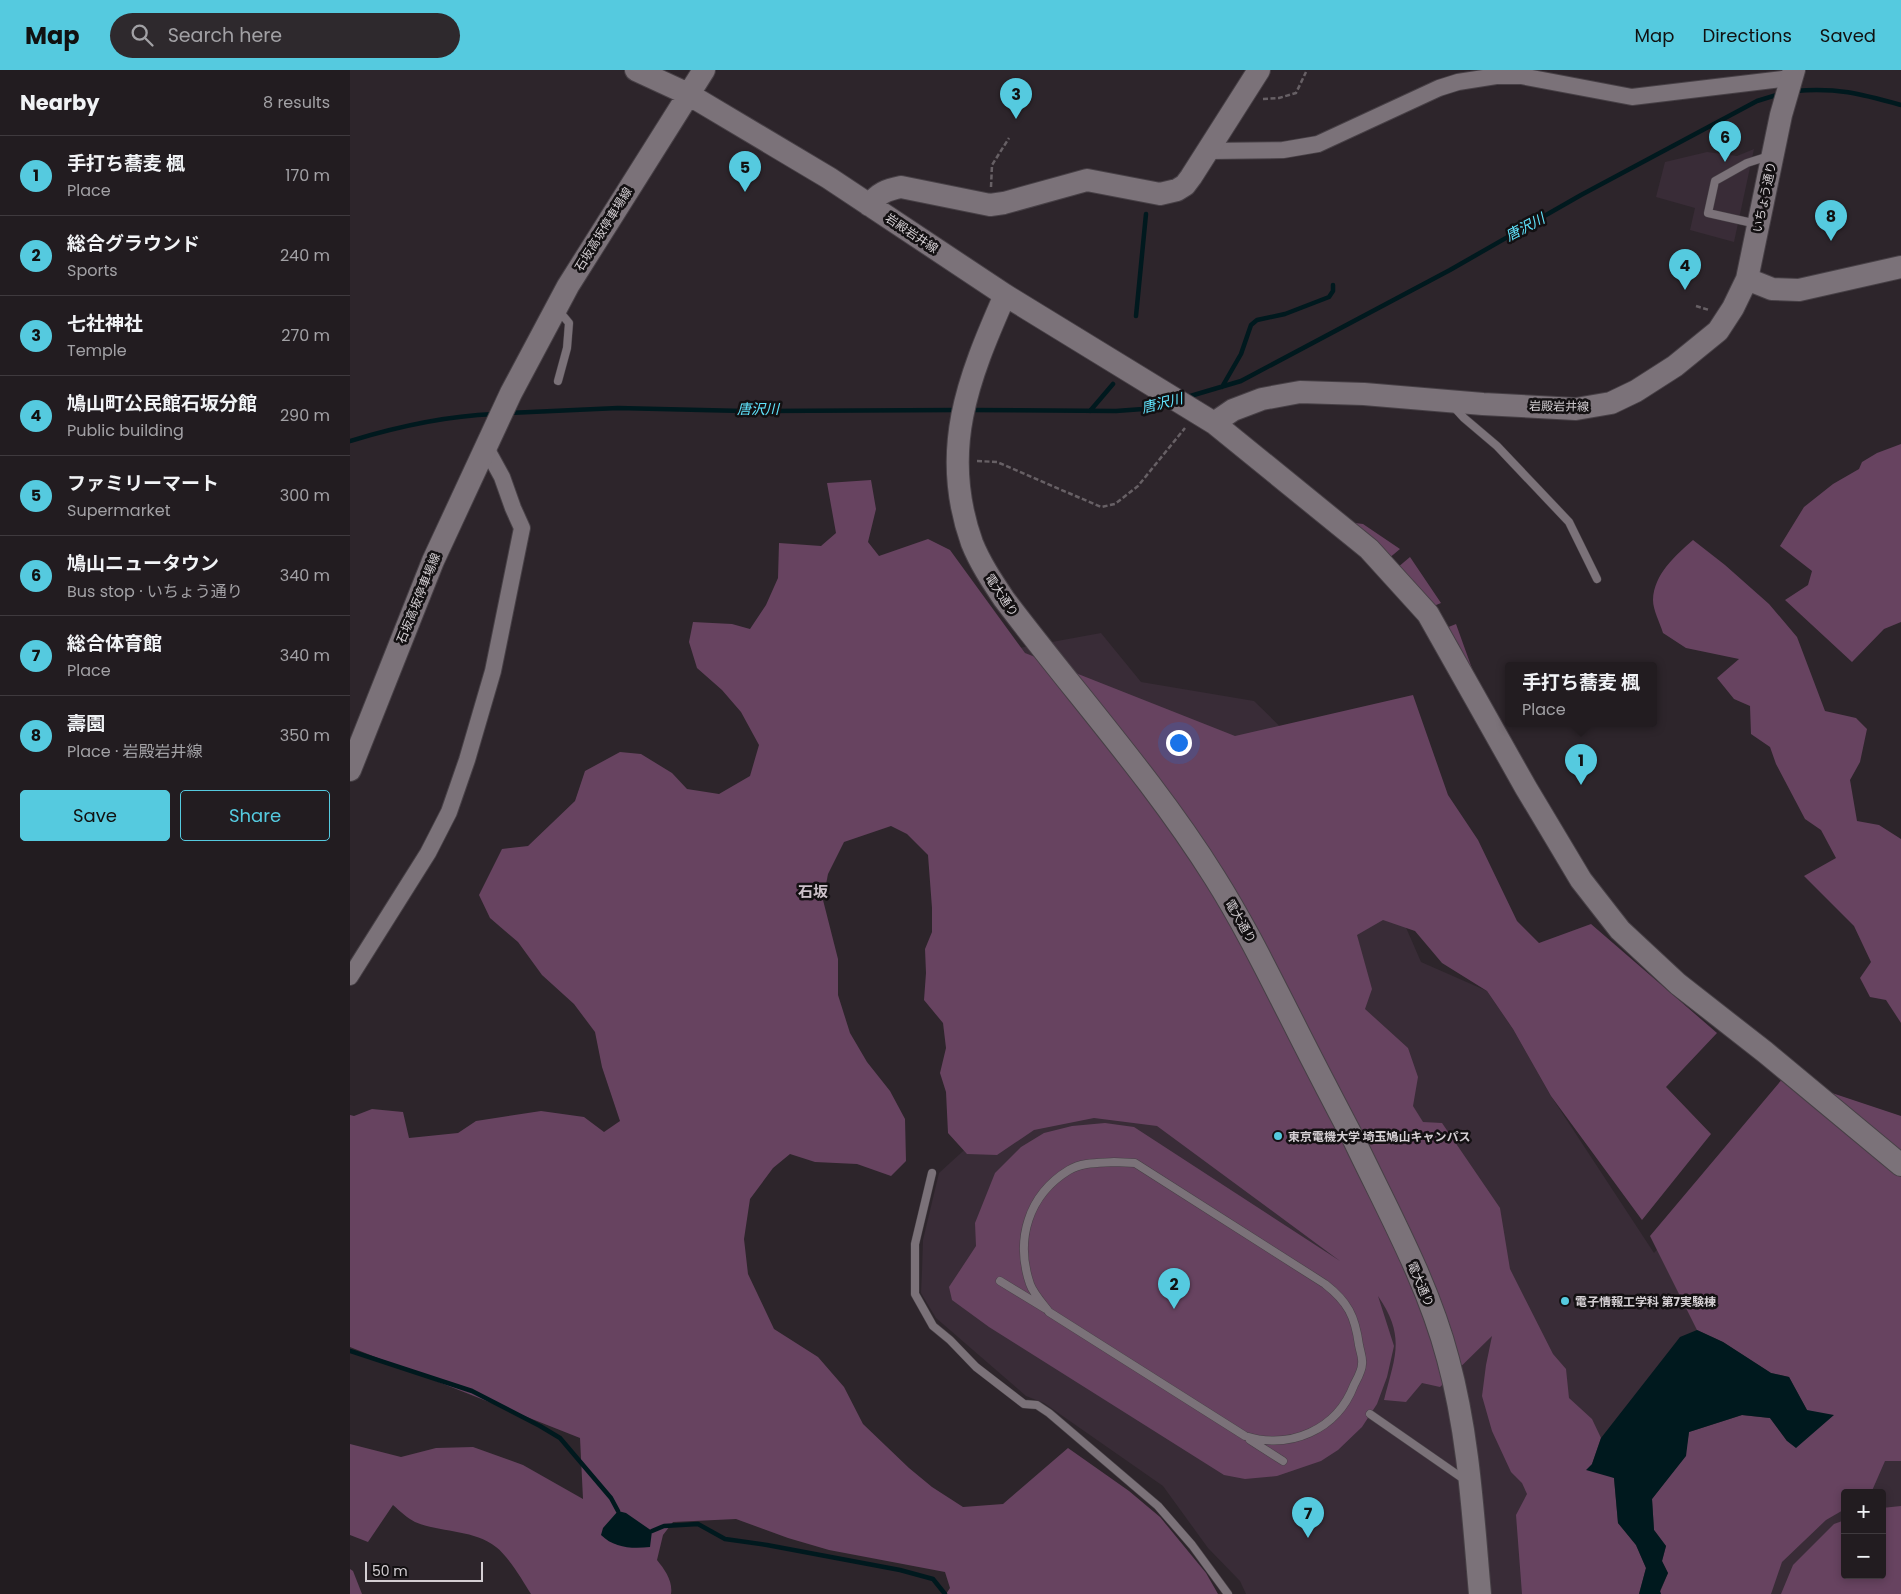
<!DOCTYPE html>
<html lang="en">
<head>
<meta charset="utf-8">
<style>
	:root { --surface:#221c20; --page:#2e292d; --text:#f1f3f6; --muted:#a2a1a5; --line:#3f3a3e; --accent:#55cadf }
	body { margin:0; font-family:Poppins,"Noto Sans JP",sans-serif; background:var(--page); color:var(--text) }
	.controls { position:absolute; right:15px; bottom:15px; display:grid; overflow:hidden; border-radius:5px; box-shadow:0 2px 8px #0003 }
	.controls button { width:45px; height:45px; display:grid; place-items:center; padding:0; border:0; border-bottom:1px solid var(--line); background:var(--surface); color:var(--text); font:25px sans-serif }
	.scale { position:absolute; left:15px; bottom:12px; width:118px; box-sizing:border-box; padding-left:5px; border:2px solid #d4cfd3; border-top:0; font-size:14px; line-height:18px; white-space:nowrap; color:#d4cfd3; -webkit-text-stroke:4px #131012; paint-order:stroke }
	.you { position:absolute; left:828px; top:672px; width:18px; height:18px; margin:-12px; border:4px solid #fff; border-radius:50%; background:#1a73e8; box-shadow:0 0 0 8px #1a73e833 }
	.badge { display:grid; place-items:center; width:32px; height:32px; border-radius:50%; background:var(--accent); color:#111; font-size:16px; font-weight:700 }
	.pin { position:absolute; translate:-50% -41px; filter:drop-shadow(0 1px 2px #0008) }
	.pin::after { content:''; position:absolute; top:26px; width:18px; height:15px; background:inherit; clip-path:polygon(0 0,100% 0,50% 100%) }
	.popup { position:absolute; left:1155px; top:592px; width:152px; height:65px; box-sizing:border-box; display:grid; place-content:center; border-radius:5px; background:var(--surface); filter:drop-shadow(0 1px 4px #0005); font-size:16px; white-space:nowrap; color:var(--muted) }
	.popup b { font-size:19px; color:var(--text) }
	.popup::after { content:''; position:absolute; left:50%; top:100%; margin-left:-10px; border:10px solid transparent; border-top-color:var(--surface) }
	.list { margin:0; padding:0; list-style:none }
	h2 { display:flex; justify-content:space-between; align-items:center; height:65px; margin:0; padding:0 20px; font-size:21px }
	h2 small { font-size:16px; font-weight:400; color:var(--muted) }
	.list li { display:grid; grid-template-columns:32px 1fr auto; gap:15px; align-items:center; box-sizing:border-box; height:80px; padding:0 20px; border-top:1px solid var(--line) }
	.list b { display:block; font-size:19px; white-space:nowrap }
	.list p { margin:0; font-size:16px; white-space:nowrap; color:var(--muted) }
	.list em { font-size:16px; font-style:normal; color:var(--muted) }
	.actions { display:flex; gap:10px; padding:15px 20px }
	.actions a { flex:1; padding:11px 0; border:1px solid var(--accent); border-radius:5px; text-align:center; font-size:18px; color:var(--accent) }
	.actions .main { background:var(--accent); color:#111 }
	.icon { flex:none; width:28px; height:28px; fill:none; stroke:currentColor; stroke-width:2; stroke-linecap:round; stroke-linejoin:round }
	.map { position:relative; flex:none; width:1551px; height:1524px; overflow:hidden }
	header { display:flex; align-items:center; gap:30px; box-sizing:border-box; height:70px; padding:0 25px; background:var(--accent); color:#111 }
	header strong { font-size:24px }
	nav { display:flex; gap:28px; margin-inline-start:auto; font-size:18px }
	.search { width:350px; height:45px; background:var(--page); display:flex; align-items:center; gap:12px; box-sizing:border-box; padding:0 18px; border-radius:28px; color:var(--muted); font-size:19px }
	main { display:flex }
	aside { flex:1; background:var(--surface) }
	.map>svg:first-child { display:block }
</style>
</head>
<body>
<header>
<strong>Map</strong>
<div class="search"><svg class="icon" aria-label="search" viewBox="0 0 24 24"><circle cx="10" cy="10" r="6"/><path d="M15 15l6 6"/></svg>Search here</div>
<nav><a>Map</a><a>Directions</a><a>Saved</a></nav>
</header>
<main>
<aside>
<h2>Nearby<small>8 results</small></h2>
<ul class="list">
<li><span class="badge">1</span><div><b>手打ち蕎麦 楓</b><p>Place</p></div><em>170 m</em></li>
<li><span class="badge">2</span><div><b>総合グラウンド</b><p>Sports</p></div><em>240 m</em></li>
<li><span class="badge">3</span><div><b>七社神社</b><p>Temple</p></div><em>270 m</em></li>
<li><span class="badge">4</span><div><b>鳩山町公民館石坂分館</b><p>Public building</p></div><em>290 m</em></li>
<li><span class="badge">5</span><div><b>ファミリーマート</b><p>Supermarket</p></div><em>300 m</em></li>
<li><span class="badge">6</span><div><b>鳩山ニュータウン</b><p>Bus stop · いちょう通り</p></div><em>340 m</em></li>
<li><span class="badge">7</span><div><b>総合体育館</b><p>Place</p></div><em>340 m</em></li>
<li><span class="badge">8</span><div><b>壽園</b><p>Place · 岩殿岩井線</p></div><em>350 m</em></li>
</ul>
<div class="actions"><a class="main">Save</a><a>Share</a></div>
</aside>
<div class="map">
<svg width="1551" height="1524" viewBox="0 0 1551 1524">
	<rect width="100%" height="100%" fill="#2d252b"/>
	<path fill="#392c37" fill-rule="evenodd" d="M1404,79L1384,172L1340,160L1345,138L1306,127L1315,92L1357,82L1387,86Z
		M751,563L791,612L904,631L997,722L1071,892L1137,921L1163,959L1201,1026L1304,1183L1441,1028L1551,1118V1524H896L890,1511L858,1478L813,1416L694,1333L676,1326L586,1248L571,1223L572,1201L573,1170L589,1103L690,1011L669,578ZM1495,1423H1532V1505H1495Z"/>
	<path fill="#674360" d="M1551,374V552L1534,559L1502,592L1435,530L1458,515L1462,501L1430,476L1454,437L1483,414L1509,399L1512,392L1527,383Z
		M521,410L526,439L518,472L529,486L578,469L600,480L675,583L885,666L1063,625L1098,725L1128,770L1167,851L1189,873L1241,854L1367,963L1316,1017L1361,1064L1292,1150L1201,1026L1163,959L1137,921L1092,893L1065,861L1033,850L1007,865L1022,919L1015,939L1058,978L1068,1007L1063,1036L1073,1052L1092,1053L1150,1138L1160,1199L1203,1284L1216,1299L1219,1328L1242,1349L1251,1368L1242,1394L1264,1408L1268,1453L1286,1475L1296,1498L1289,1524H1172L1166,1445L1177,1424L1172,1413L1161,1402L1142,1361L1132,1326L1136,1295L1142,1266L1090,1317L1072,1313L1056,1332L1034,1330C1045,1286 1056,1267 1028,1226L1044,1276L1037,1307L1027,1334L1012,1357L988,1380L971,1391L927,1406L895,1409L874,1405L639,1257L602,1230L599,1217L626,1176L625,1153L645,1103L671,1077L694,1063L722,1056L755,1053L784,1057L990,1191L807,1056L744,1048L684,1060L647,1085L617,1084L598,1063L596,1022L590,1003L596,978L593,953L574,930L576,903L575,879L582,862V838L578,785L557,764L541,756L494,772L478,804L473,830L488,889V925L500,963L517,992L540,1021L555,1049L556,1091L541,1106L507,1094L465,1092L440,1084L423,1098L400,1129L394,1169L398,1204L424,1259L468,1287L494,1317L513,1354L559,1398L582,1417L613,1437L653,1434L718,1378L779,1421L810,1447L856,1503L868,1524H596L600,1518L595,1502L479,1480L438,1468L386,1449L323,1452L313,1465L307,1490C315,1500 323,1511 321,1524H181C173,1511 158,1486 146,1477C123,1459 91,1463 65,1452C57,1448 50,1441 43,1435L18,1472L0,1465V1374L51,1387L86,1378L123,1377L173,1395L233,1429L230,1368L0,1277V1045L4,1046L22,1039L53,1042L59,1068L108,1063L126,1051L191,1041L234,1047L254,1062L270,1051L252,997L245,962L224,934L192,905L168,872L140,848L129,825L152,779L178,776L225,731L235,701L270,682L291,684L322,703L337,719L369,724L400,706L409,675L391,642L372,620L347,598L339,572L343,552L382,554L400,559L416,535L428,508L429,473L471,476L486,463L477,413Z
		M997,452L1013,454L1050,479L1038,489Z
		M1343,470L1375,495L1419,534L1447,567L1475,641L1506,648L1517,659L1510,692L1500,710L1507,751L1529,755L1551,769V953L1536,930L1520,927L1510,908L1521,892L1504,856L1454,806L1486,788L1471,760L1455,749L1426,694L1420,677L1401,664L1400,636L1384,629L1367,608L1389,589L1336,578L1313,563C1310,553 1303,540 1303,530C1304,504 1325,486 1343,470Z
		M1060,487L1091,533L1079,538L1047,498Z
		M1106,554L1124,604L1096,558Z
		M1434,1007L1551,1046V1391H1535L1521,1423H1495V1439L1476,1450L1432,1492L1421,1524H1311L1310,1522L1318,1503L1312,1491L1316,1476L1304,1460L1302,1429L1335,1386L1339,1362L1392,1345L1420,1348L1437,1371L1457,1340L1439,1307L1421,1303L1373,1272L1347,1260L1300,1166Z
		M1551,1436V1524H1431L1443,1495L1484,1454L1495,1450V1505H1532V1438Z
		M0,1499L3,1501L12,1524H0Z"/>
	<path fill="#00191e" d="M1347,1260L1373,1272L1421,1303L1439,1307L1457,1340L1484,1345L1446,1378L1437,1371L1420,1348L1392,1345L1339,1362L1336,1386L1302,1429L1304,1460L1316,1476L1312,1491L1318,1503L1310,1521L1311,1524H1289L1296,1498L1286,1475L1268,1453L1264,1408L1236,1400L1242,1394L1251,1368L1330,1267Z
		M268,1441L276,1443L302,1461L300,1477C282,1479 264,1478 251,1465L253,1458Z"/>
	<g fill="none" stroke-linecap="round" stroke-linejoin="round">
		<path stroke="#00191e" stroke-width="4.5" d="M1445,21C1486,17 1511,24 1551,35
			M786,246L796,144
			M872,317L891,284L901,255L907,250L935,244L979,227L983,221V215
			M837,327L891,311L1100,200L1231,125L1407,31L1430,24
			M621,340L766,341L793,339L817,333
			M740,341L763,314
			M159,343L268,338L393,341L606,340
			M0,371C46,357 95,346 144,344
			M0,1281L122,1321L190,1356L210,1368L261,1428L268,1441
			M302,1461L314,1456L348,1454L375,1469L417,1475L550,1500L583,1509L595,1524"/>
		<defs>
			<path id="lane" d="M1407,154L1358,143L1365,111L1397,93L1419,86
				M208,311L217,278L219,253L209,241
				M1103,336L1114,348L1147,376L1219,452L1247,509
				M764,1092L785,1093L975,1214C998,1232 1005,1246 1009,1275C1010,1281 1013,1288 1012,1294C1012,1301 1007,1309 1004,1315C987,1360 940,1380 895,1366L699,1242C693,1234 683,1223 680,1214C665,1170 678,1125 719,1100C732,1092 749,1093 764,1092Z
				M582,1103L565,1174V1224L583,1256L600,1270L626,1297L674,1334L687,1335L699,1343L808,1436L842,1475L878,1524
				M650,1211L696,1239
				M1020,1344L1115,1410
				M900,1370L933,1391"/>
			<path id="street" d="M859,81L933,80L968,74L1089,18L1108,12L1146,6H1171L1282,27L1440,8
				M0,907L78,783L99,742L117,690L143,601L172,458L163,438L152,407L135,376"/>
			<path id="secondary" d="M286,0L338,24L479,108L655,225L864,353L883,340L912,329L950,322L1014,324L1133,334L1226,339L1261,333L1286,321L1325,296L1368,261L1383,238L1397,209L1431,45L1444,0
				M519,135C529,123 536,120 551,117L640,135L654,133L737,110L810,124L827,120L835,115L841,107L909,0
				M1397,209L1422,219L1449,220L1551,197
				M655,225C618,309 589,381 622,473C630,493 642,511 654,529C724,622 803,709 865,808C894,854 918,903 943,952C963,992 984,1032 1005,1072C1039,1143 1078,1213 1098,1289C1119,1366 1123,1446 1130,1524
				M864,353L1019,479L1078,544L1176,718L1231,810L1270,860L1328,914L1415,982L1551,1095
				M0,700L83,491L161,323L218,216L354,0"/>
		</defs>
		<use href="#lane" stroke="#474046" stroke-width="9"/>
		<use href="#street" stroke="#474046" stroke-width="18"/>
		<use href="#secondary" stroke="#474046" stroke-width="24"/>
		<path stroke="#676065" stroke-width="2.5" stroke-dasharray="5 2.5" stroke-linecap="butt" d="M913,29L929,28L946,23L956,2
			M641,117L642,95L659,68
			M1346,236L1359,240
			M627,391L647,392L751,437L765,434L788,416L835,358"/>
		<use href="#lane" stroke="#7b7279" stroke-width="8"/>
		<use href="#street" stroke="#7b7279" stroke-width="16"/>
		<use href="#secondary" stroke="#7b7279" stroke-width="22"/>
	</g>
	<g fill="#55cadf" stroke="#131012" stroke-width="2">
		<circle cx="928" cy="1066" r="5"/>
		<circle cx="1215" cy="1231" r="5"/>
	</g>
	<g text-anchor="middle" dominant-baseline="central" stroke-width="5" stroke-linejoin="round" paint-order="stroke">
		<g font-size="12" fill="#d4cfd3" stroke="#131012">
			<text transform="translate(1414 127) rotate(-78)">いちょう通り</text>
			<text transform="translate(253 159) rotate(-58)">石坂高坂停車場線</text>
			<text transform="translate(562 163) rotate(34)">岩殿岩井線</text>
			<text transform="translate(1209 336) rotate(1)">岩殿岩井線</text>
			<text transform="translate(652 525) rotate(56)">電大通り</text>
			<text transform="translate(68 528) rotate(-68)">石坂高坂停車場線</text>
			<text transform="translate(891 851) rotate(60)">電大通り</text>
			<text transform="translate(1071 1214) rotate(67)">電大通り</text>
		</g>
		<g font-size="12" font-weight="bold" fill="#d4cfd3" stroke="#131012" text-anchor="start">
			<text x="938" y="1066">東京電機大学 埼玉鳩山キャンパス</text>
			<text x="1225" y="1231">電子情報工学科 第7実験棟</text>
		</g>
		<g font-size="14" font-style="italic" fill="#61e6ff" stroke="#131012">
			<text transform="translate(1175 157) rotate(-28)">唐沢川</text>
			<text transform="translate(812 333) rotate(-14)">唐沢川</text>
			<text x="408" y="339">唐沢川</text>
		</g>
		<g font-size="15" font-weight="bold" fill="#ccc1c9" stroke="#131012">
			<text x="463" y="821">石坂</text>
		</g>
	</g>
</svg>
<div class="controls">
<button>+</button>
<button>−</button>
</div>
<div class="scale">50 m</div>
<div class="you"></div>
<div class="pin badge" style="left:1231px;top:715px">1</div>
<div class="popup"><b>手打ち蕎麦 楓</b>Place</div>
<div class="pin badge" style="left:824px;top:1239px">2</div>
<div class="pin badge" style="left:666px;top:49px">3</div>
<div class="pin badge" style="left:1335px;top:220px">4</div>
<div class="pin badge" style="left:395px;top:122px">5</div>
<div class="pin badge" style="left:1375px;top:92px">6</div>
<div class="pin badge" style="left:958px;top:1468px">7</div>
<div class="pin badge" style="left:1481px;top:171px">8</div>
</div>
</main>
</body>
</html>
